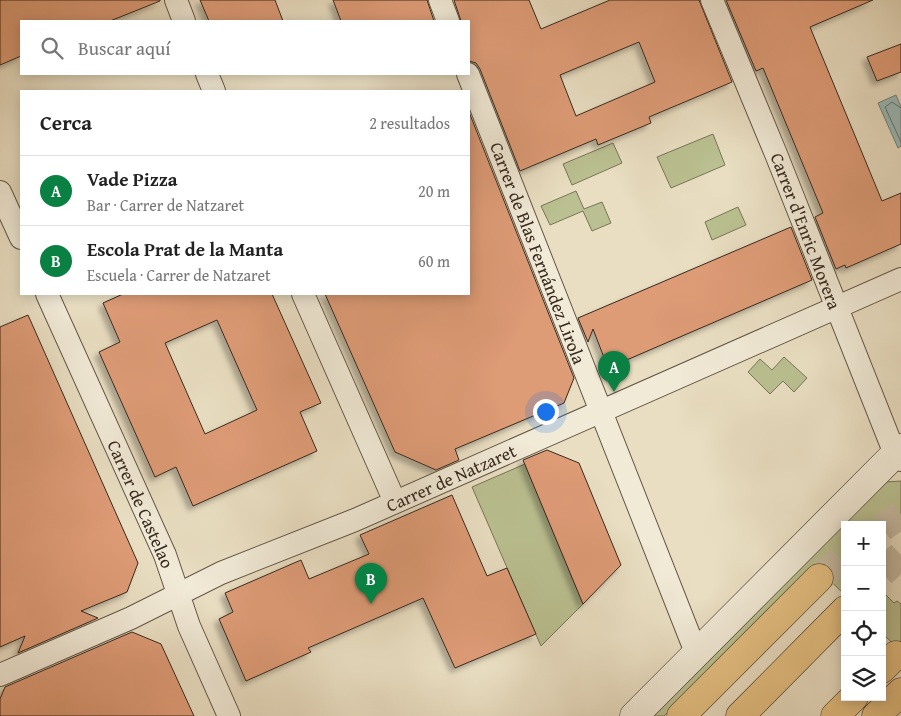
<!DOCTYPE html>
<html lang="es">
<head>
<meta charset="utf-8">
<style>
	:root { --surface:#fff; --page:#f6f6f6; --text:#222; --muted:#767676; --line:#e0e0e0; --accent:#0b8043 }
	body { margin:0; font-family:"Gentium Book Plus",serif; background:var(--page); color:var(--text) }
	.controls { position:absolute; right:15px; bottom:15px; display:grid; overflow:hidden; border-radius:0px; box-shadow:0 2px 12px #0003 }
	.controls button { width:45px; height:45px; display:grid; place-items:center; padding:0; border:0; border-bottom:1px solid var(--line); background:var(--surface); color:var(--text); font:25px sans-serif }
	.you { position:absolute; left:545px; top:411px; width:18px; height:18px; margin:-12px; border:4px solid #fff; border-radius:50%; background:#1a73e8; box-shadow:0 0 0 8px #1a73e833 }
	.badge { display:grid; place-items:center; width:32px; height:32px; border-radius:50%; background:var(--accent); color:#fff; font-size:16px; font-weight:700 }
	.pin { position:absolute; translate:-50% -41px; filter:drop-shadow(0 1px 2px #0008) }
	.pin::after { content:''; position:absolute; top:26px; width:18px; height:15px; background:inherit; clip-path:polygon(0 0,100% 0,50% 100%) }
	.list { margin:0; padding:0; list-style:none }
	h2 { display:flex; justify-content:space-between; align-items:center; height:65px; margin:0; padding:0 20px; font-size:21px }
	h2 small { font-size:16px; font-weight:400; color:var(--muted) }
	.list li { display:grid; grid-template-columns:32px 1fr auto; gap:15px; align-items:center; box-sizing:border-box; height:70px; padding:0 20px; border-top:1px solid var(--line) }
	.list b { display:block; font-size:19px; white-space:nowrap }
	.list p { margin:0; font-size:16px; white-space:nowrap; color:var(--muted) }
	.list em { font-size:16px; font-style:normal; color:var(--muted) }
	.icon { flex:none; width:28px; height:28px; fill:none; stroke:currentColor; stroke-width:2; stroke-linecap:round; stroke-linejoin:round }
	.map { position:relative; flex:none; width:901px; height:716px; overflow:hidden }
	.search { position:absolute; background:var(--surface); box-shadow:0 2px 12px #0003; left:20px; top:20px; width:450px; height:55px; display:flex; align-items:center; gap:12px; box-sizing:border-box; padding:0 18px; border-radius:0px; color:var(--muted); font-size:19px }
	.panel { position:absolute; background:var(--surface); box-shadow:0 2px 12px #0003; left:20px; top:90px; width:450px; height:205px; border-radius:0px }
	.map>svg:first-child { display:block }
</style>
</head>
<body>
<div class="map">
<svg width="901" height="716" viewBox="0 0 901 716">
	<defs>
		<filter id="shadow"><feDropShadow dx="-4.5" dy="4.5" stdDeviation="2.5" flood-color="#0004"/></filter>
	</defs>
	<rect width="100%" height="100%" fill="#e9dec2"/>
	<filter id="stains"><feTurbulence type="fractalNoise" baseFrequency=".004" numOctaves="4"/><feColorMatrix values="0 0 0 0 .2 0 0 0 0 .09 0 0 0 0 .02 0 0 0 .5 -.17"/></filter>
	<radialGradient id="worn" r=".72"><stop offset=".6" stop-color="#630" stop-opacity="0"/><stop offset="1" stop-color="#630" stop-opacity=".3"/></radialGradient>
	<path fill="#bac091" stroke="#787558" d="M713,134L725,165L671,188L657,157Z
		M613,143L622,163L572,185L563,164Z
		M576,191L584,209L602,202L611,223L592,231L583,211L550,225L541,206Z
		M738,207L746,225L712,240L705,222Z
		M784,357L807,378L794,392L783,381L770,394L748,372L760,359L772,370Z
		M525,464L583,604L541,646L472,487Z
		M901,481V526L897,529L893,526L890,529L887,527L882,530V525H845V595L816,567L664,716H649L885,482Z
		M882,591L894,603L897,601L901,604V651L882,633Z"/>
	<path fill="#99bbba" stroke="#72817c" d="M896,95L901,107V146L898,148L878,103Z"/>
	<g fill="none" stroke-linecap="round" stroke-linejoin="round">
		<path stroke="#68726c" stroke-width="1" d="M901,108L892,102L885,107L901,142"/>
	</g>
	<path fill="#dd9b76" stroke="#372a1f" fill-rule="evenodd" filter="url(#shadow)" d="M0,0H160V1L110,21H21V56L0,65Z
		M200,0H275L283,21H209Z
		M333,0H427L434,21H341Z
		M454,0H529L541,29L610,0H699L732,82L649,117L651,123L598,145L596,139L520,171L480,69L476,63L469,61V21H461ZM639,42L655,82L576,116L560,75Z
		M726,0H873L810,27L882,201L901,193V244L846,268L845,265L836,269L815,217L823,213L763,68L756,71Z
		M901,44V72L877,81L867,57Z
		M469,112L574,378L564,403L455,449L459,460L436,470L395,452L325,294H469Z
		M791,227L812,280L608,368L593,329L588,342L578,318Z
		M123,294H272L321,403L300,412L317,451L193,506L176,467L155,477L99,352L120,342L103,303ZM217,320L257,410L205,434L165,343Z
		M28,315L138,563L127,592L81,611L98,618L18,653L25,636L0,647V327Z
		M547,450L579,463L621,565L583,604L523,460Z
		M452,495L487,576L507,568L536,634L455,668L423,598L308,648L311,652L246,681L219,619L233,612L225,593L301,560L309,579L369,554L360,535Z
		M132,632L161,644L194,716H0V699L5,687Z"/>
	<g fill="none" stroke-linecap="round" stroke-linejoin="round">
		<path stroke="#c5baa1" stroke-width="28" stroke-dasharray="28 14" stroke-linecap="butt" d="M882,528L901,514
			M882,573L901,555
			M819,578L845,557"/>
		<defs>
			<path id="street" d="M176,0L184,21
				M440,0L448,21
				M712,0L776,154L895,454L901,460
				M207,74L214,91
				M468,74L697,655
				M0,192L21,238
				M47,294L165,555L189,626L229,716
				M303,294L395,502
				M0,675L131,618L221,573L355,520L901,279"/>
			<path id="secondary" d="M634,716L901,448"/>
			<path id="highway" d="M882,669L896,655
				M681,716L819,578
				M740,716L845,610
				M835,716L854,697
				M876,716L901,692"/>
		</defs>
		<use href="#street" stroke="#645748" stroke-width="24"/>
		<use href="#secondary" stroke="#372a1f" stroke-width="29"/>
		<use href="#highway" stroke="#372a1f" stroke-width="29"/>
		<use href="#street" stroke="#f1ead7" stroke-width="22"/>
		<use href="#secondary" stroke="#f1ead7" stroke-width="28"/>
		<use href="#highway" stroke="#e4bf81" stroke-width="28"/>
	</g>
	<g text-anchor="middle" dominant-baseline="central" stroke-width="4" stroke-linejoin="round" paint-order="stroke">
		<g font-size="18" fill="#372a1f" stroke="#f1ead7">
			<text transform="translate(806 231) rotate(69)">Carrer d'Enric Morera</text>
			<text transform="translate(538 253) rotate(69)">Carrer de Blas Fernández Lirola</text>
			<text transform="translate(451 478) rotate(-24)">Carrer de Natzaret</text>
			<text transform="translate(141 504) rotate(66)">Carrer de Castelao</text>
		</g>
	</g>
	<rect width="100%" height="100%" filter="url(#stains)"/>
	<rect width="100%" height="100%" fill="url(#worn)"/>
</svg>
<div class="controls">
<button>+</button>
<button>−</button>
<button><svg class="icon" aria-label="locate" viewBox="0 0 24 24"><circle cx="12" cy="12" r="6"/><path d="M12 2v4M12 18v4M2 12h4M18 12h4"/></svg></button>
<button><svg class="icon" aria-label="layers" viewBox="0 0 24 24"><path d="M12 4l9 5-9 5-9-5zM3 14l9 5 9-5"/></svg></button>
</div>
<div class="you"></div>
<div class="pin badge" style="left:614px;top:392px">A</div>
<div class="pin badge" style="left:371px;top:604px">B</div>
<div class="search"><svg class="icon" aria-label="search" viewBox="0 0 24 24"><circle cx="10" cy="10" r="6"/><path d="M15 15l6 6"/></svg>Buscar aquí</div>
<section class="panel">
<h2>Cerca<small>2 resultados</small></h2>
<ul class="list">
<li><span class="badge">A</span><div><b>Vade Pizza</b><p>Bar · Carrer de Natzaret</p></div><em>20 m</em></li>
<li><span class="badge">B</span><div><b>Escola Prat de la Manta</b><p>Escuela · Carrer de Natzaret</p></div><em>60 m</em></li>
</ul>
</section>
</div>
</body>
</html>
